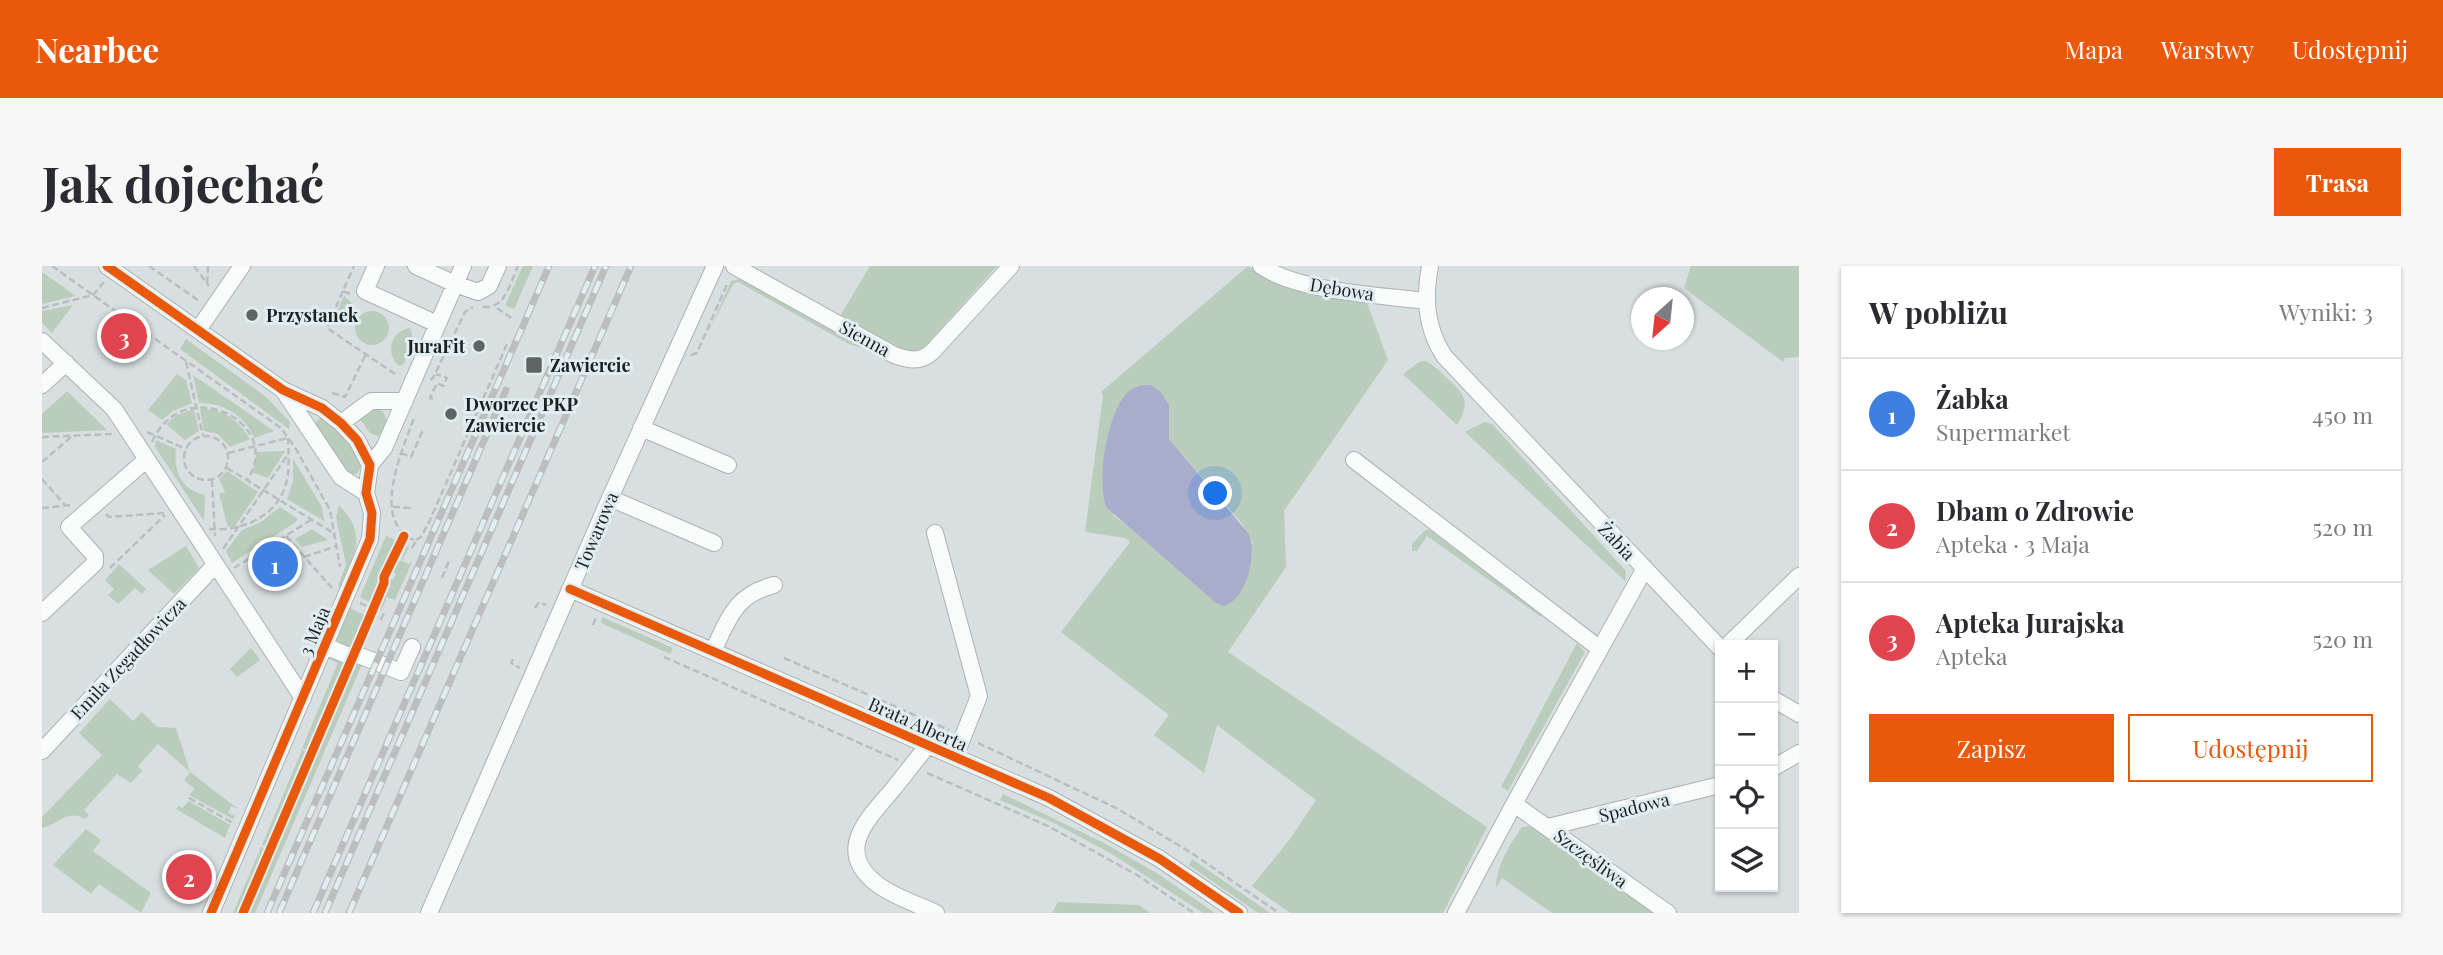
<!DOCTYPE html>
<html lang="pl">
<head>
<meta charset="utf-8">
<style>
	:root { --surface:#fff; --page:#f7f7f7; --text:#2b2b33; --muted:#7c7c81; --line:#e1e1e2; --accent:#ea580c }
	body { margin:0; font-family:"Playfair Display",serif; background:var(--page); color:var(--text) }
	.controls { position:absolute; right:21px; bottom:21px; display:grid; overflow:hidden; border-radius:0px; box-shadow:0 2px 5px #0004 }
	.controls button { width:63px; height:63px; display:grid; place-items:center; padding:0; border:0; border-bottom:2px solid var(--line); background:var(--surface); color:var(--text); font:35px sans-serif }
	.compass { position:absolute; left:1589px; top:21px; width:63px; height:63px; border-radius:50%; background:var(--surface); box-shadow:0 2px 5px #0004; rotate:207deg }
	.you { position:absolute; left:1174px; top:228px; width:24px; height:24px; margin:-18px; border:5px solid #fff; border-radius:50%; background:#1a73e8; box-shadow:0 0 0 10px #1a73e833 }
	.badge { display:grid; place-items:center; width:46px; height:46px; border-radius:50%; background:var(--accent); color:#fff; font-size:23px; font-weight:700 }
	.pin { position:absolute; translate:-50% -50%; border:4px solid #fff; box-shadow:0 2px 7px #0006 }
	.list { margin:0; padding:0; list-style:none }
	h2 { display:flex; justify-content:space-between; align-items:center; height:91px; margin:0; padding:0 28px; font-size:30px }
	h2 small { font-size:23px; font-weight:400; color:var(--muted) }
	.list li { display:grid; grid-template-columns:46px 1fr auto; gap:21px; align-items:center; box-sizing:border-box; height:112px; padding:0 28px; border-top:2px solid var(--line) }
	.list b { display:block; font-size:26px; white-space:nowrap }
	.list p { margin:0; font-size:23px; white-space:nowrap; color:var(--muted) }
	.list em { font-size:23px; font-style:normal; color:var(--muted) }
	.actions { display:flex; gap:14px; padding:21px 28px }
	.actions a { flex:1; padding:16px 0; border:2px solid var(--accent); border-radius:0px; text-align:center; font-size:24px; color:var(--accent) }
	.actions .main { background:var(--accent); color:#fff }
	.icon { flex:none; width:38px; height:38px; fill:none; stroke:currentColor; stroke-width:2; stroke-linecap:round; stroke-linejoin:round }
	.map { position:relative; flex:none; width:1757px; height:647px; overflow:hidden; border-radius:0px }
	header { display:flex; align-items:center; gap:42px; box-sizing:border-box; height:98px; padding:0 35px; background:var(--accent); color:#fff }
	header strong { font-size:33px }
	nav { display:flex; gap:38px; margin-inline-start:auto; font-size:24px }
	.intro { display:flex; align-items:center; justify-content:space-between; box-sizing:border-box; height:168px; padding:0 42px }
	h1 { margin:0; font-size:49px }
	.button { padding:18px 32px; border-radius:0px; background:var(--accent); color:#fff; font-size:24px; font-weight:700 }
	main { display:flex; gap:42px; padding:0 42px }
	aside { flex:1; background:var(--surface); border-radius:0px; box-shadow:0 2px 5px #0004 }
	.map>svg:first-child { display:block }
</style>
</head>
<body>
<header>
<strong>Nearbee</strong>
<nav><a>Mapa</a><a>Warstwy</a><a>Udostępnij</a></nav>
</header>
<div class="intro"><h1>Jak dojechać</h1><a class="button">Trasa</a></div>
<main>
<div class="map">
<svg width="1757" height="647" viewBox="0 0 1757 647">
	<rect width="100%" height="100%" fill="#d8dfe0"/>
	<path fill="#baccbc" fill-rule="evenodd" d="M481,0H491L472,43L463,39Z
		M828,0H955L885,78L877,86L866,87L798,50Z
		M1206,0L1223,11L1324,34L1346,94L1242,245L1244,301L1186,386L1445,561L1401,647H1248L1210,620L1248,573L1274,534L1175,459L1162,507L1112,469L1127,449L1019,366L1088,276L1083,272L1043,266L1061,129L1059,126ZM1127,139V173L1201,259L1211,278L1095,267L1071,249Z
		M1649,0H1757V91L1743,92L1741,96L1642,22Z
		M0,6L34,30L0,38Z
		M702,12L837,87L807,78L696,16L691,18L668,63L689,15Z
		M302,30L310,37L312,46L303,58L289,59Z
		M31,39L10,67L0,57V45Z
		M313 62a17 17 0 1 1 34 0a17 17 0 1 1-34 0Z
		M368,62L372,75L365,85L367,86L362,98L357,100C343,87 348,65 368,62Z
		M144,73L223,130L248,156L247,163L138,83Z
		M1383,95C1392,99 1398,105 1405,112C1423,129 1429,135 1415,159L1361,108L1377,96Z
		M135,108L144,114L150,137L131,145L120,154L106,144Z
		M151,109L232,165L212,172C204,150 180,136 157,137Z
		M25,125L65,164L0,167V148Z
		M152,143L157,165L143,174L124,158L135,149Z
		M158,143C180,142 197,154 208,173L188,181L176,168L162,165Z
		M328,143L339,144C348,152 344,163 336,170L328,167L317,152Z
		M279,151C290,159 339,201 309,210L302,207L273,157Z
		M1442,156L1450,158L1584,305L1583,315L1423,166Z
		M114,174L134,183C131,204 140,225 163,229L162,255L113,181Z
		M243,185L226,212L211,207L215,186Z
		M251,193L280,241L282,255L245,233L251,215Z
		M185,205L216,226L193,260L186,261L177,228L183,226L177,213Z
		M297,239C327,271 312,286 298,321L296,320L304,299L294,251Z
		M238,241L255,252L254,256L190,297L184,285L200,264L219,256Z
		M270,263L286,274L260,281L253,273Z
		M1383,264H1388L1499,348V351L1385,270L1375,285H1370V278Z
		M344,270L356,275L347,297L343,300L329,337L318,331Z
		M144,280L157,302L132,328L106,304Z
		M365,280L367,281L360,295L367,298L370,296L353,334L345,331L339,345L336,340L345,318V312L351,314L354,308L348,305L356,294L359,295Z
		M77,298L104,323L100,328L93,322L76,338L66,329L72,323L63,314Z
		M308,342L324,350L309,385L293,377Z
		M560,351L631,382L628,388L559,357Z
		M1535,377L1543,386L1466,525L1459,521Z
		M209,382L218,394L195,411L188,403Z
		M288,389L305,394L267,485L260,482L296,397L287,393Z
		M314,394L321,396L213,647H205L224,601L227,602L229,597L227,595L272,489L275,490L277,485L274,483L310,399L312,400Z
		M68,433L91,455L100,446L115,461L134,462L148,506L196,543L189,540L186,547L193,550L191,553L147,529L153,523L142,514L148,506L116,478L96,500L100,505L89,517L75,508L42,544L47,549L43,553C25,543 17,558 0,562V551L60,489L37,467Z
		M260,484L266,486L226,581L220,579Z
		M961,528L1062,577L1118,609L1173,647H1161L1070,588L1010,556L958,534Z
		M147,535L188,559L183,572L134,543L137,540L140,542Z
		M1486,560L1499,564L1616,647H1510L1460,612L1454,622C1454,601 1467,580 1479,562Z
		M44,563L59,574L51,585L109,627L99,647L57,618L49,628L11,599Z
		M219,581L225,583L198,647H191Z
		M1150,593L1228,647H1216L1147,599Z
		M1016,636L1097,639L1108,647H1010Z"/>
	<path fill="#a8adcc" d="M1099,119H1109L1119,126L1127,139V173L1207,268C1215,288 1205,333 1182,340L1174,337L1064,241C1055,212 1064,157 1081,132C1085,125 1092,122 1099,119Z"/>
	<g fill="none" stroke-linecap="round" stroke-linejoin="round">
		<defs>
			<path id="minor" d="M65,0L241,124L280,142L299,157L315,174L328,199L324,227L330,247L328,273L169,647
				M334,0L323,25L395,58
				M374,0L413,18L436,26L447,20L456,0
				M692,0L852,89C866,94 878,97 890,86L969,0
				M1219,0C1257,26 1337,29 1384,35
				M1388,0C1382,33 1384,62 1402,90L1678,382
				M156,64L200,0
				M0,75L72,143L261,432
				M0,119L24,97
				M241,124L299,211L324,227
				M299,157L329,135H363
				M599,162L686,199
				M1312,194L1558,383
				M328,199L342,182L421,0
				M568,232L672,277
				M893,267L937,430L913,491
				M528,323L1007,532L1118,593L1197,647
				M0,347L53,297V290L27,261L104,194
				M1686,379L1757,310
				M283,380L307,390L316,389L359,406L370,381
				M671,385C687,352 693,329 732,319
				M1731,433L1757,448
				M886,479C874,494 863,508 852,522C827,552 791,584 835,618C852,631 875,638 894,647
				M0,485L173,299
				M1731,502L1757,487
				M1472,538L1626,647
				M1506,561L1678,519
				M387,647L568,232L673,0
				M1414,647L1472,538L1602,304"/>
		</defs>
		<use href="#minor" stroke="#acb1b2" stroke-width="18"/>
		<path stroke="#bbbdbe" stroke-width="2.5" stroke-dasharray="7 3.5" stroke-linecap="butt" d="M10,0L239,162L254,183L288,244L298,301
			M107,0L157,35
			M152,0L167,20
			M165,17L166,0
			M301,25L285,62L356,110
			M308,28L301,25L312,0
			M441,41C464,43 468,17 476,0
			M0,42L51,29L62,16
			M455,42L472,54
			M649,89L655,87L686,16
			M144,96L161,170
			M388,114L391,112L423,46L431,41
			M290,127L303,131L324,88
			M391,133L388,132L395,117L401,120L405,112L394,108
			M105,166L144,183
			M142 192a22 22 0 1 1 44 0a22 22 0 1 1-44 0Z
			M0,171L71,168
			M110,176C141,105 244,157 205,214
			M186,187L246,172
			M359,187L369,191L380,166L383,167
			M0,196L29,171
			M185,202L293,268
			M0,213L23,239
			M170,214L173,270
			M351,241L370,242L371,240
			M0,242L29,239
			M64,248L67,251L122,247
			M167,263C182,264 196,262 210,256C248,237 248,210 246,172
			M244,270L290,322
			M374,274L379,271L388,254L465,78
			M370,282L374,275C327,257 360,185 372,152
			M181,283L247,187
			M262,291L295,280
			M68,302L123,249
			M192,302L269,254
			M344,307L349,309
			M400,312L407,295
			M318,337L331,343
			M493,342L497,336L504,339
			M329,348L339,353L342,347
			M551,359L554,352
			M622,391L856,494
			M742,392L907,464
			M471,393L469,397L478,402
			M936,477L1076,543L1148,586L1234,645
			M885,507L1008,561L1095,609L1152,647
			M147,532L191,557"/>
		<use href="#minor" stroke="#f9fafa" stroke-width="16"/>
		<defs>
			<path id="rail" d="M225,647L507,0
				M237,647L464,124
				M271,647L553,0
				M283,647L564,0
				M307,647L589,0"/>
		</defs>
		<use href="#rail" stroke="#bcbebe" stroke-width="7"/>
		<use href="#rail" stroke="#e1eef1" stroke-width="4.5" stroke-dasharray="13" stroke-linecap="butt"/>
		<defs>
			<path id="cycleway" d="M65,0L241,124L280,142L299,157L315,174L328,199L324,227L330,247L328,273L169,647
				M528,323L1007,532L1118,593L1197,647
				M201,647L327,353L342,317V311L362,270"/>
		</defs>
		<use href="#cycleway" stroke="#e1eef1" stroke-width="13"/>
		<use href="#cycleway" stroke="#e8590c" stroke-width="9"/>
	</g>
	<g fill="#5e6464" stroke="#e1eef1" stroke-width="2.5">
		<circle cx="210" cy="49" r="7"/>
		<circle cx="437" cy="80" r="7"/>
		<rect x="483" y="90" width="18" height="18" rx="3.5"/>
		<circle cx="409" cy="148" r="7"/>
	</g>
	<g text-anchor="middle" dominant-baseline="central" stroke-width="6" stroke-linejoin="round" paint-order="stroke">
		<g font-size="18" fill="#1d2122" stroke="#e1eef1">
			<text transform="translate(1300 23) rotate(9)">Dębowa</text>
			<text transform="translate(823 72) rotate(29)">Sienna</text>
			<text transform="translate(554 265) rotate(-67)">Towarowa</text>
			<text transform="translate(1575 275) rotate(47)">Żabia</text>
			<text transform="translate(272 365) rotate(-67)">3 Maja</text>
			<text transform="translate(86 392) rotate(-47)">Emila Zegadłowicza</text>
			<text transform="translate(876 458) rotate(24)">Brata Alberta</text>
			<text transform="translate(1592 541) rotate(-14)">Spadowa</text>
			<text transform="translate(1549 592) rotate(36)">Szczęśliwa</text>
		</g>
		<g font-size="18" font-weight="bold" fill="#1d2122" stroke="#e1eef1" text-anchor="start">
			<text x="224" y="49">Przystanek</text>
			<text x="423" y="80" text-anchor="end">JuraFit</text>
			<text x="508" y="99">Zawiercie</text>
			<text x="423" y="138">Dworzec PKP<tspan x="423" dy="21">Zawiercie</tspan></text>
		</g>
	</g>
</svg>
<div class="controls">
<button>+</button>
<button>−</button>
<button><svg class="icon" aria-label="locate" viewBox="0 0 24 24"><circle cx="12" cy="12" r="6"/><path d="M12 2v4M12 18v4M2 12h4M18 12h4"/></svg></button>
<button><svg class="icon" aria-label="layers" viewBox="0 0 24 24"><path d="M12 4l9 5-9 5-9-5zM3 14l9 5 9-5"/></svg></button>
</div>
<svg class="compass" viewBox="-18 -18 36 36"><path d="M0-13l5 13h-10z" fill="#e53935"/><path d="M0 13l5-13h-10z" fill="#7c7c81"/></svg>
<div class="you"></div>
<div class="pin badge" style="left:233px;top:298px;background:#3f7fe0">1</div>
<div class="pin badge" style="left:147px;top:611px;background:#e0444e">2</div>
<div class="pin badge" style="left:82px;top:70px;background:#e0444e">3</div>
</div>
<aside>
<h2>W pobliżu<small>Wyniki: 3</small></h2>
<ul class="list">
<li><span class="badge" style="background:#3f7fe0">1</span><div><b>Żabka</b><p>Supermarket</p></div><em>450 m</em></li>
<li><span class="badge" style="background:#e0444e">2</span><div><b>Dbam o Zdrowie</b><p>Apteka · 3 Maja</p></div><em>520 m</em></li>
<li><span class="badge" style="background:#e0444e">3</span><div><b>Apteka Jurajska</b><p>Apteka</p></div><em>520 m</em></li>
</ul>
<div class="actions"><a class="main">Zapisz</a><a>Udostępnij</a></div>
</aside>
</main>
</body>
</html>
